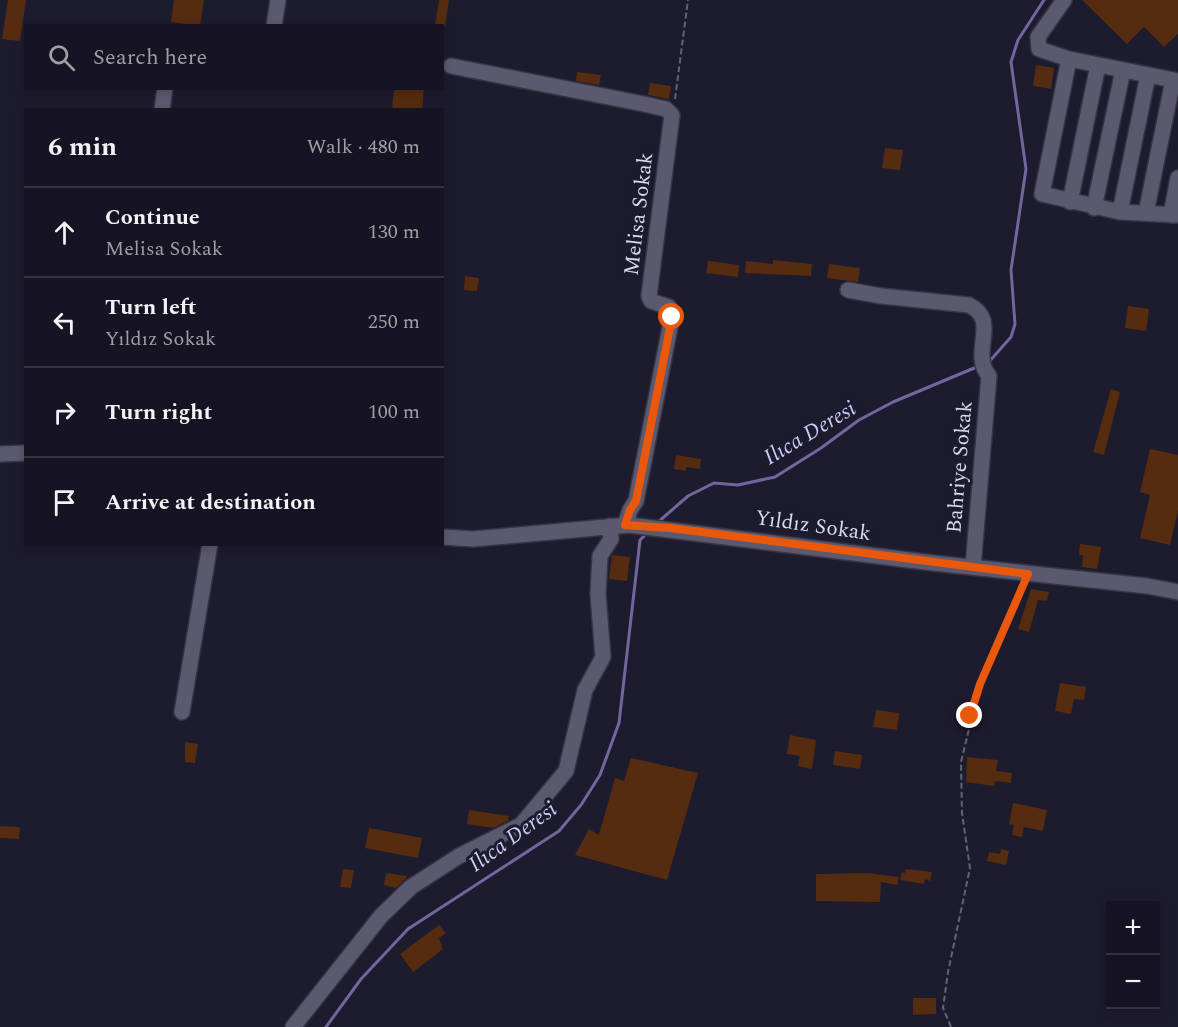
<!DOCTYPE html>
<html lang="en">
<head>
<meta charset="utf-8">
<style>
	:root { --surface:#161422; --page:#23212f; --text:#f1f3f6; --muted:#9e9ea5; --line:#353340 }
	body { margin:0; font-family:Spectral,serif; background:var(--page); color:var(--text) }
	.controls { position:absolute; right:18px; bottom:18px; display:grid; overflow:hidden; border-radius:0px; box-shadow:0 3px 9px #0003 }
	.controls button { width:54px; height:54px; display:grid; place-items:center; padding:0; border:0; border-bottom:2px solid var(--line); background:var(--surface); color:var(--text); font:30px sans-serif }
	.stop { position:absolute; width:18px; height:18px; margin:-14px; border:4px solid #ea580c; border-radius:50%; background:#fff }
	.stop.end { background:#ea580c; border-color:#fff; box-shadow:0 2px 6px #0008 }
	.list { margin:0; padding:0; list-style:none }
	h2 { display:flex; justify-content:space-between; align-items:center; height:78px; margin:0; padding:0 24px; font-size:26px }
	h2 small { font-size:20px; font-weight:400; color:var(--muted) }
	.list li { display:grid; grid-template-columns:39px 1fr auto; gap:18px; align-items:center; box-sizing:border-box; height:90px; padding:0 24px; border-top:2px solid var(--line) }
	.list b { display:block; font-size:22px; white-space:nowrap }
	.list p { margin:0; font-size:20px; white-space:nowrap; color:var(--muted) }
	.list em { font-size:20px; font-style:normal; color:var(--muted) }
	.icon { flex:none; width:33px; height:33px; fill:none; stroke:currentColor; stroke-width:2; stroke-linecap:round; stroke-linejoin:round }
	.map { position:relative; flex:none; width:1178px; height:1027px; overflow:hidden }
	.search { position:absolute; background:var(--surface); box-shadow:0 3px 9px #0003; left:24px; top:24px; width:420px; height:66px; display:flex; align-items:center; gap:15px; box-sizing:border-box; padding:0 21px; border-radius:0px; color:var(--muted); font-size:22px }
	.panel { position:absolute; background:var(--surface); box-shadow:0 3px 9px #0003; left:24px; top:108px; width:420px; height:438px; border-radius:0px }
	.map>svg:first-child { display:block }
</style>
</head>
<body>
<div class="map">
<svg width="1178" height="1027" viewBox="0 0 1178 1027">
	<rect width="100%" height="100%" fill="#1d1b2e"/>
	<g fill="none" stroke-linecap="round" stroke-linejoin="round">
		<path stroke="#72669f" stroke-width="3" d="M988,363L1011,337L1015,324L1011,270L1026,169L1011,62L1018,40L1044,0
			M657,523L688,496L714,483L738,485L775,477L821,448L859,420L893,402L979,366
			M326,1027L361,979L408,929L559,831L581,805L600,775L619,723L640,540L648,532"/>
	</g>
	<path fill="#552c0f" d="M8,0H26L20,41L2,39Z
		M174,0H204L200,26L171,22Z
		M439,0H449L445,26H435Z
		M1082,0H1178V34L1164,47L1144,27L1127,44Z
		M1036,65L1054,68L1051,89L1033,86Z
		M577,72L601,75L599,85L576,81Z
		M650,83L671,86L669,99L648,95Z
		M394,88H424L422,110H392Z
		M885,148L903,150L900,170L882,168Z
		M773,260L812,264L811,276L745,273L746,261L773,264Z
		M708,261L739,265L738,277L706,273Z
		M829,264L860,268L858,282L827,278Z
		M465,276L479,278L477,291L464,290Z
		M1128,306L1149,309L1146,331L1125,328Z
		M1111,389L1120,392L1104,455L1093,452Z
		M1150,449L1178,455V511L1170,545L1140,538L1150,495L1140,492Z
		M676,455L701,459L700,469L686,467V471L674,469Z
		M1080,544L1101,547L1097,569L1082,567L1083,555H1079Z
		M612,555L630,557L627,581L609,579Z
		M1031,589L1049,592L1047,601L1038,600L1029,632L1018,629Z
		M1060,683L1086,687L1084,700L1074,699L1071,714L1055,711Z
		M876,710L899,713L897,730L873,727Z
		M790,735L816,740L812,769L798,766L800,756L787,754Z
		M185,742L198,744L195,763L185,762Z
		M835,751L862,755L860,769L833,765Z
		M967,757L998,760L996,771L1012,773L1011,783L995,781L994,786L966,782Z
		M631,758L698,773L667,880L575,855L589,829L599,835L615,778L624,781Z
		M1013,803L1047,810L1043,831L1024,827L1022,837L1012,835L1014,825L1009,824Z
		M469,810L509,816L508,821L493,828L467,824Z
		M0,826L20,827L19,839L0,838Z
		M369,828L422,838L418,858L365,848Z
		M1001,849L1009,851L1006,865L987,861L989,852L1000,854Z
		M343,869L354,870L351,888L340,887Z
		M906,869L932,872L930,881L925,879L924,884L900,880L902,872L905,873Z
		M386,873L407,876L406,878L396,888L384,885Z
		M868,873L899,877L897,885L881,882L880,902L816,901V874Z
		M439,925L446,933L439,938L443,949L413,972L400,954Z
		M913,998H936V1014L913,1015Z"/>
	<g fill="none" stroke-linecap="round" stroke-linejoin="round">
		<defs>
			<path id="minor" d="M1064,0L1038,37L1039,49L1069,59L1042,194L1120,212L1178,215
				M274,26L278,0
				M1069,59L1178,81
				M451,66L644,104L666,109L672,115L649,296L651,301L669,307L672,317L636,501L630,510L625,525
				M162,110L165,88
				M1070,202L1098,65
				M1094,208L1123,70
				M1120,212L1148,75
				M1146,213L1173,80
				M1171,215L1178,178
				M848,290L881,296L969,305C1001,321 969,352 989,376L973,567
				M0,454L26,453
				M442,537L473,539L629,525L933,563L1147,586L1178,592
				M182,712L210,544
				M293,1027L381,916L411,887L459,856L521,825L566,771L585,690L603,657L598,594L600,556L611,539L610,526"/>
		</defs>
		<use href="#minor" stroke="#363443" stroke-width="18"/>
		<path stroke="#646374" stroke-width="2" stroke-dasharray="6 3" stroke-linecap="butt" d="M675,99L688,0
			M951,1027L943,1008L948,972L970,868L962,813L961,762L980,684L1025,585"/>
		<use href="#minor" stroke="#5b596f" stroke-width="15"/>
	</g>
	<g fill="none" stroke-linecap="round" stroke-linejoin="round">
		<path stroke="#ea580c" stroke-width="8" d="M672,317L636,501L630,510L625,525L670,528L1028,574L980,684L970,716"/>
	</g>
	<g text-anchor="middle" dominant-baseline="central" stroke-width="6" stroke-linejoin="round" paint-order="stroke">
		<g font-size="21" fill="#dbdae7" stroke="#1d1b2e">
			<text transform="translate(639 214) rotate(-83)">Melisa Sokak</text>
			<text transform="translate(960 467) rotate(-85)">Bahriye Sokak</text>
			<text transform="translate(813 526) rotate(8)">Yıldız Sokak</text>
		</g>
		<g font-size="22" font-style="italic" fill="#cfcaf6" stroke="#1d1b2e">
			<text transform="translate(810 433) rotate(-31)">Ilıca Deresi</text>
			<text transform="translate(513 837) rotate(-36)">Ilıca Deresi</text>
		</g>
	</g>
</svg>
<div class="controls">
<button>+</button>
<button>−</button>
</div>
<div class="stop" style="left:672px;top:317px"></div>
<div class="stop end" style="left:970px;top:716px"></div>
<div class="search"><svg class="icon" aria-label="search" viewBox="0 0 24 24"><circle cx="10" cy="10" r="6"/><path d="M15 15l6 6"/></svg>Search here</div>
<section class="panel">
<h2>6 min<small>Walk · 480 m</small></h2>
<ul class="list">
<li><svg class="icon" aria-label="ahead" viewBox="0 0 24 24"><path d="M12 20V5M6 11l6-6 6 6"/></svg><div><b>Continue</b><p>Melisa Sokak</p></div><em>130 m</em></li>
<li><svg class="icon" aria-label="left" viewBox="0 0 24 24"><path d="M17 20v-9H6M10 6l-5 5 5 5"/></svg><div><b>Turn left</b><p>Yıldız Sokak</p></div><em>250 m</em></li>
<li><svg class="icon" aria-label="right" viewBox="0 0 24 24"><path d="M7 20v-9h11M14 6l5 5-5 5"/></svg><div><b>Turn right</b></div><em>100 m</em></li>
<li><svg class="icon" aria-label="arrive" viewBox="0 0 24 24"><path d="M6 21V4h12l-3 4 3 4H6"/></svg><div><b>Arrive at destination</b></div></li>
</ul>
</section>
</div>
</body>
</html>
